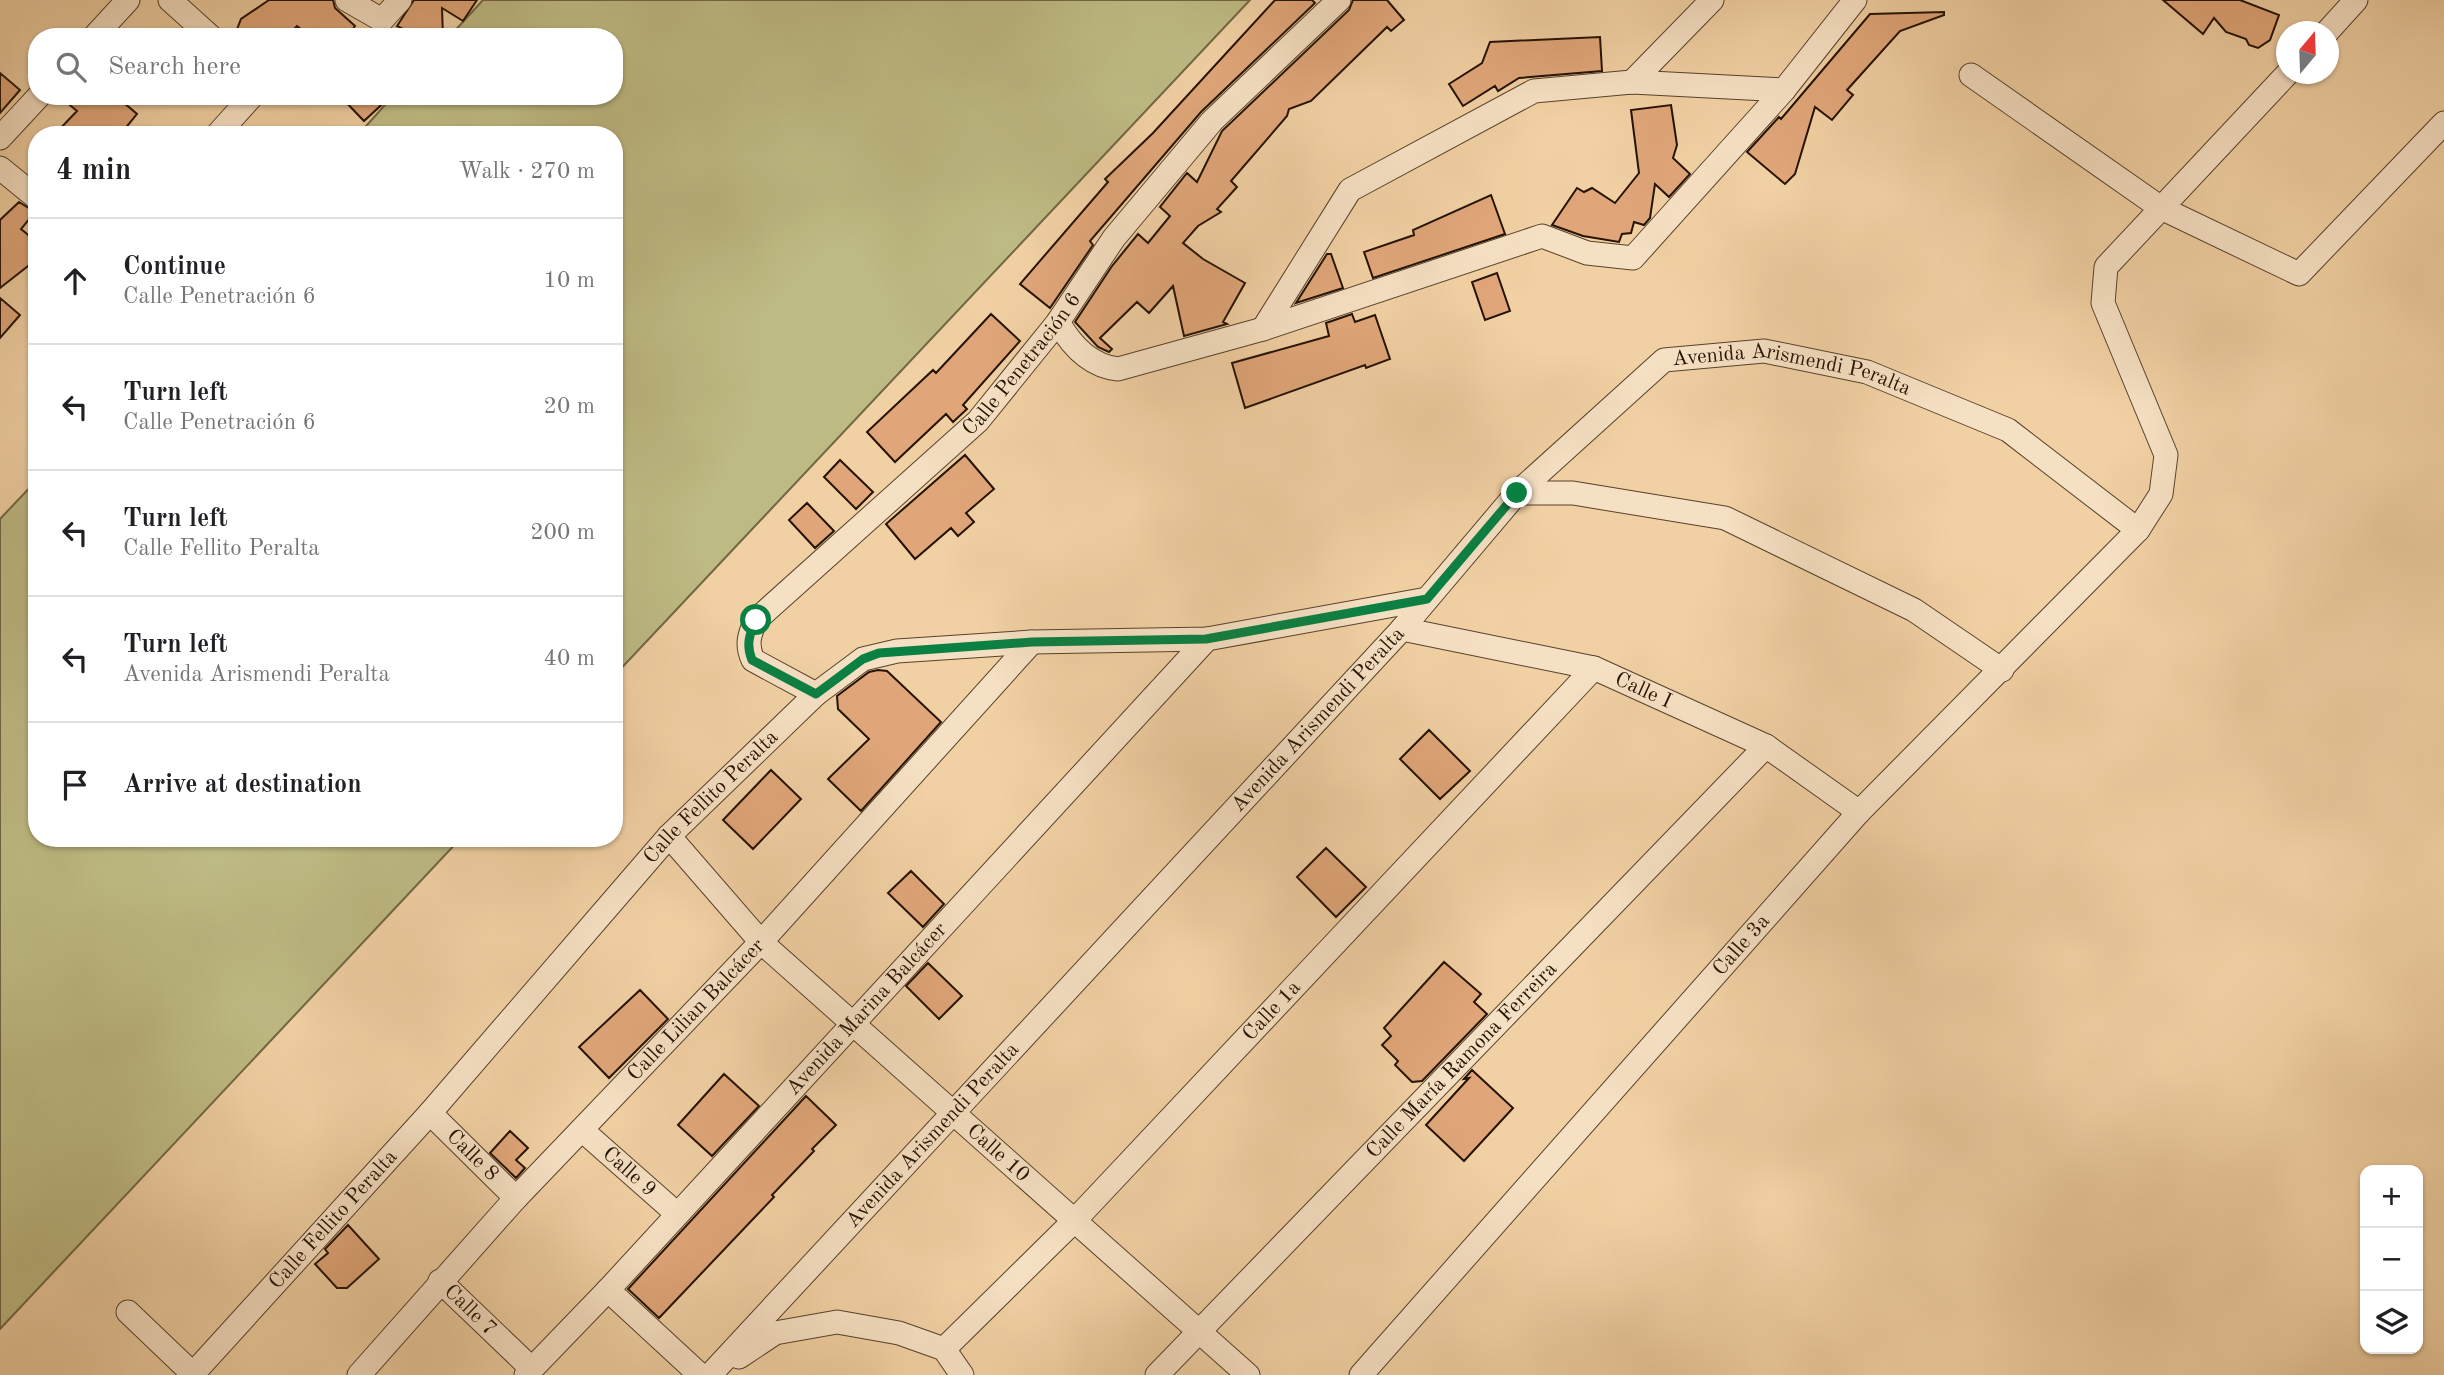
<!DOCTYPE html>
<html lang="en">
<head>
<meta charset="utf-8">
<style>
	:root { --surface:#fff; --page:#f6f6f6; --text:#202124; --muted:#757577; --line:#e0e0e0 }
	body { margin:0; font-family:"Old Standard TT",serif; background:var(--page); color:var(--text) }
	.controls { position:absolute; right:21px; bottom:21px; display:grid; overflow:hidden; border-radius:14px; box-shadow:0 2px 5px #0004 }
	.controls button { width:63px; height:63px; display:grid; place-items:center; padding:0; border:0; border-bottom:2px solid var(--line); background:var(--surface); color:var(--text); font:35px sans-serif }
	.compass { position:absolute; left:2276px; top:21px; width:63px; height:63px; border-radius:50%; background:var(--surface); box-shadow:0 2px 5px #0004; rotate:19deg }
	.stop { position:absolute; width:21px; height:21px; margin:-16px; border:5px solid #0b8043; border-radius:50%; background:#fff }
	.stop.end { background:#0b8043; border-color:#fff; box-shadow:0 2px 7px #0008 }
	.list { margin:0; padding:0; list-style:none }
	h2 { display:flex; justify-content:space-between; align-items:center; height:91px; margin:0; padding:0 28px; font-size:30px }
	h2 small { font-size:23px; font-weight:400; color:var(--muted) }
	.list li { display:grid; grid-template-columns:46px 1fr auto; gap:21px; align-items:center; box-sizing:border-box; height:126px; padding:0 28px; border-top:2px solid var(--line) }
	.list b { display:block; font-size:26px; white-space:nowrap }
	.list p { margin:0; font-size:23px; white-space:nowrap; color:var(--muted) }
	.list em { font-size:23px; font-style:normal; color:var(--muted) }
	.icon { flex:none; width:38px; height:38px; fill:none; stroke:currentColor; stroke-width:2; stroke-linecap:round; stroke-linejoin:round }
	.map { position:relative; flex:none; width:2444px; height:1375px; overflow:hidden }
	.search { position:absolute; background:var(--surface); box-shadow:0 2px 5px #0004; left:28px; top:28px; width:595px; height:77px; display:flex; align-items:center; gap:18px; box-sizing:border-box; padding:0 24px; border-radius:28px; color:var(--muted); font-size:26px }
	.panel { position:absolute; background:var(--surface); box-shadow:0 2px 5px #0004; left:28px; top:126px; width:595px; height:721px; border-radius:28px }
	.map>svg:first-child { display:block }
</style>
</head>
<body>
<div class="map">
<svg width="2444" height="1375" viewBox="0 0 2444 1375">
	<rect width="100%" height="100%" fill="#f1d0a3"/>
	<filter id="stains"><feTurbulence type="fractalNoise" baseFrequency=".00286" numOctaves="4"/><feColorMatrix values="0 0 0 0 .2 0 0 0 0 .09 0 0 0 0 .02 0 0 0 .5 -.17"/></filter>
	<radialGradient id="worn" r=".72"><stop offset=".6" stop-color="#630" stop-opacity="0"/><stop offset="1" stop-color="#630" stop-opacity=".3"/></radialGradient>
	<path fill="#beba83" stroke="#716643" stroke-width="2" d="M483,0H1250L614,676V135H358L393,96H614V37H449Z
		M37,480V838H461L0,1329V519Z"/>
	<path fill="#e0a679" stroke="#241203" stroke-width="2" d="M269,0H333L335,8L355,26L347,37H311L297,26L286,37H234L241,19Z
		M414,0H477L463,21L442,8L443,37H401L405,30L397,26Z
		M1275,0H1312L1315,3L1201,112L1090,241L1093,245L1050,308L1020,284L1108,182L1105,179L1153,133Z
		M1353,0H1387L1404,20L1391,31L1387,27L1311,101L1289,109L1287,116L1231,181L1237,187L1217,209L1221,212L1198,226L1183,243L1203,259L1245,283L1223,322L1227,324L1184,336L1173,286L1149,313L1137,302L1100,338L1112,349L1109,352L1098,347L1075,322L1112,266L1138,234L1148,243L1170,216L1160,207L1187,173L1197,182L1222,131L1349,10Z
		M2163,0H2240L2279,15L2270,40L2258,48L2249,45L2246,39L2226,32L2214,18L2203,34Z
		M1944,12V15L1900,31L1847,90L1853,95L1832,120L1815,107L1795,174L1785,184L1747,152L1779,117L1781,119L1870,14Z
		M1600,37L1602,71L1519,78L1498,91L1495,86L1463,106L1449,84L1482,63L1490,42Z
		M0,73L20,90L0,113Z
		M59,96H116L137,114L120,135H54L77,111Z
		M340,96H391L364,121Z
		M1671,105L1677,145L1673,158L1690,174L1669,197L1655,184L1650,218L1644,225L1634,222L1631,233L1622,234L1619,242L1583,236L1552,225L1577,188L1584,192L1592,188L1615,203L1639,173L1631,110Z
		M1491,195L1505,234L1373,278L1364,252L1414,235L1413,230Z
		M19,202L35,212L21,229L37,242V259L0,288V220Z
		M1327,254H1331L1343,288L1296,303Z
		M1497,273L1510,311L1485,320L1472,282Z
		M0,298L20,315L0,338Z
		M991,314L1020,341L963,405L967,409L953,422L946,414L895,462L867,432L933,370L936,373Z
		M1352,314L1355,322L1375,315L1390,359L1366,368L1365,365L1245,408L1232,363L1329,336L1326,323Z
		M965,455L994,489L966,513L974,522L958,536L951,528L915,559L886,524Z
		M840,460L873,492L856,509L824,477Z
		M807,503L834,531L815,548L789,520Z
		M878,670L887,671L941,722L861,811L828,779L869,739L838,709L837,696L869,672Z
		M1429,730L1470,771L1440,799L1400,759Z
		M771,770L801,799L753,849L723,820Z
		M1326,848L1366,887L1336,917L1297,877Z
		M911,871L944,904L923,927L888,893Z
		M1444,962L1481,994L1474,1002L1487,1014L1422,1081L1412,1082L1395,1065L1398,1061L1382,1045L1391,1036L1384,1028Z
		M928,963L962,996L939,1019L906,986Z
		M640,990L668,1019L609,1078L579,1047Z
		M1472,1070L1513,1108L1464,1161L1426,1125L1469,1078L1464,1079Z
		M724,1074L759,1106L712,1156L678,1125Z
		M806,1096L836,1125L812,1149L814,1151L772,1195L774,1197L659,1318L628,1289Z
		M510,1131L528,1148L516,1160L525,1168L516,1178L490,1153Z
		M348,1225L379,1259L347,1288H337L315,1264L328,1253L325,1249Z"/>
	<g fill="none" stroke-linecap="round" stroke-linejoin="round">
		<defs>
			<g id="street">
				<path d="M170,0L211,37"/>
				<path d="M347,0L382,20L400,0"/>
				<path d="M2327,32L2356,0"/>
				<path d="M94,37L128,0"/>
				<path d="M1971,75L2161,208L2299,274L2444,123"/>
				<path d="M1632,82L1712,0"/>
				<path d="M217,135L252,96"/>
				<path d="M0,138L39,96"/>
				<path d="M0,168L37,198"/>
				<path d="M1058,322C1071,345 1090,366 1118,369L1263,329L1542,236L1587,253L1633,258L1784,90L1855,0"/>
				<path d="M1263,329L1350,190L1534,91L1632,82L1784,90"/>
				<path d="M1517,493H1573L1725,518L1914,610L2002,670"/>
				<path id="s1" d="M1402,629L1594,668L1766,746L1859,812"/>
				<path id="s2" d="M816,694L753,660C746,645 749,635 756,620L978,421L1058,322L1114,238L1212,121L1339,0"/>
				<path id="s3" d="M669,836L761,942L1248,1375"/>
				<path id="s4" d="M430,1113L516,1198"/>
				<path id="s5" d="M582,1130L676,1213"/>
				<path id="s6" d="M440,1281L532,1369"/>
				<path d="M608,1290L700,1375"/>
				<path d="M128,1312L194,1375"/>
				<path id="s7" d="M944,1349L1076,1219L1594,668"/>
				<path d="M739,1357L775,1333L837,1322L899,1333L944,1349L962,1375"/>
				<path id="s8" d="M192,1375L430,1113L669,836L816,694L863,659L897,651L1032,642L1207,639L1427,599"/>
				<path id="s9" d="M359,1375L516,1198L761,942L1032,642"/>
				<path id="s10" d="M526,1375L608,1290L1207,639"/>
				<path id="s11" d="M710,1375L1402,629L1517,493L1664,360L1764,351L1867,372L2008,430L2138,530"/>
				<path id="s12" d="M1157,1375L1766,746"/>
				<path id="s13" d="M1361,1375L1859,812L2138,530L2161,494L2166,455L2103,303L2106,267L2287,74"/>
			</g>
		</defs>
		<use href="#street" stroke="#57422b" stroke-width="25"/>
		<use href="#street" stroke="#f6e0c3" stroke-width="23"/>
	</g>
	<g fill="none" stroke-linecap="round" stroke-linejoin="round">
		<path stroke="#0b8043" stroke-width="9" d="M756,620C749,635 746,645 752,660L816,694L863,659L879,653L1032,642L1206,639L1427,599L1517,493"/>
	</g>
	<g text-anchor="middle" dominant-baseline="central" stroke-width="5" stroke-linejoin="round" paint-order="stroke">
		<g font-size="21" fill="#241203" stroke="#f6e0c3">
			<text stroke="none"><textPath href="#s2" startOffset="483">Calle Penetración 6</textPath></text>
			<text stroke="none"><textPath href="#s11" startOffset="1524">Avenida Arismendi Peralta</textPath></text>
			<text stroke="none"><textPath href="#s1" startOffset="250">Calle I</textPath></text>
			<text stroke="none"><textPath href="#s11" startOffset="894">Avenida Arismendi Peralta</textPath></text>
			<text stroke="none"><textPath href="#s8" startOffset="777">Calle Fellito Peralta</textPath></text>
			<text stroke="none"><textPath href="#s13" startOffset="574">Calle 3a</textPath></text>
			<text stroke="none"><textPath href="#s10" startOffset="500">Avenida Marina Balcácer</textPath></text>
			<text stroke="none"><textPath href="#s9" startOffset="497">Calle Lilian Balcácer</textPath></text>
			<text stroke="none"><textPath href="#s7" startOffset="471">Calle 1a</textPath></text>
			<text stroke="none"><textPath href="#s12" startOffset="438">Calle María Ramona Ferreira</textPath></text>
			<text stroke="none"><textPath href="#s11" startOffset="327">Avenida Arismendi Peralta</textPath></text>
			<text stroke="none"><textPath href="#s3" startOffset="458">Calle 10</textPath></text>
			<text stroke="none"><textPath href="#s4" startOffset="60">Calle 8</textPath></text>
			<text stroke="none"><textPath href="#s5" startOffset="63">Calle 9</textPath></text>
			<text stroke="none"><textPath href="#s8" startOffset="210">Calle Fellito Peralta</textPath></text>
			<text stroke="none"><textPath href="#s6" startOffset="42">Calle 7</textPath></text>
		</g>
	</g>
	<rect width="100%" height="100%" filter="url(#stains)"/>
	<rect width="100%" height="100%" fill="url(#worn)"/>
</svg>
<div class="controls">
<button>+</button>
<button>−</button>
<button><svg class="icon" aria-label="layers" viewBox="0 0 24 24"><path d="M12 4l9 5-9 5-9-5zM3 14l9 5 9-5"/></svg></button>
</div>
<svg class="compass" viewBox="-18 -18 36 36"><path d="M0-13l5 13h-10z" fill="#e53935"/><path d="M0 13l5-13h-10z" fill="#757577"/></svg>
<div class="stop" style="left:756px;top:620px"></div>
<div class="stop end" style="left:1517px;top:493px"></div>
<div class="search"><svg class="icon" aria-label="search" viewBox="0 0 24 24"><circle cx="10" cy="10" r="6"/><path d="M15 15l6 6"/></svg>Search here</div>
<section class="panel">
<h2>4 min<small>Walk · 270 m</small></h2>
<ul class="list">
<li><svg class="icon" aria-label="ahead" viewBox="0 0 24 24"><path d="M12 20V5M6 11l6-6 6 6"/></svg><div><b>Continue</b><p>Calle Penetración 6</p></div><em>10 m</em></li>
<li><svg class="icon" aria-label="left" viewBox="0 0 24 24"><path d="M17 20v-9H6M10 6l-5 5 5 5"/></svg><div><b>Turn left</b><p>Calle Penetración 6</p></div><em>20 m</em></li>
<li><svg class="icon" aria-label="left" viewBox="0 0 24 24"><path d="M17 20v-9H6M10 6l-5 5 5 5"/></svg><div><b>Turn left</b><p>Calle Fellito Peralta</p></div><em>200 m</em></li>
<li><svg class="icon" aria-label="left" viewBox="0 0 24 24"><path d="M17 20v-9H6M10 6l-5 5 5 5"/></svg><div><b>Turn left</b><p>Avenida Arismendi Peralta</p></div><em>40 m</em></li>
<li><svg class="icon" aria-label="arrive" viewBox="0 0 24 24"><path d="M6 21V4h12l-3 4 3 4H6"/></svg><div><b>Arrive at destination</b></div></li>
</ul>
</section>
</div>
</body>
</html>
